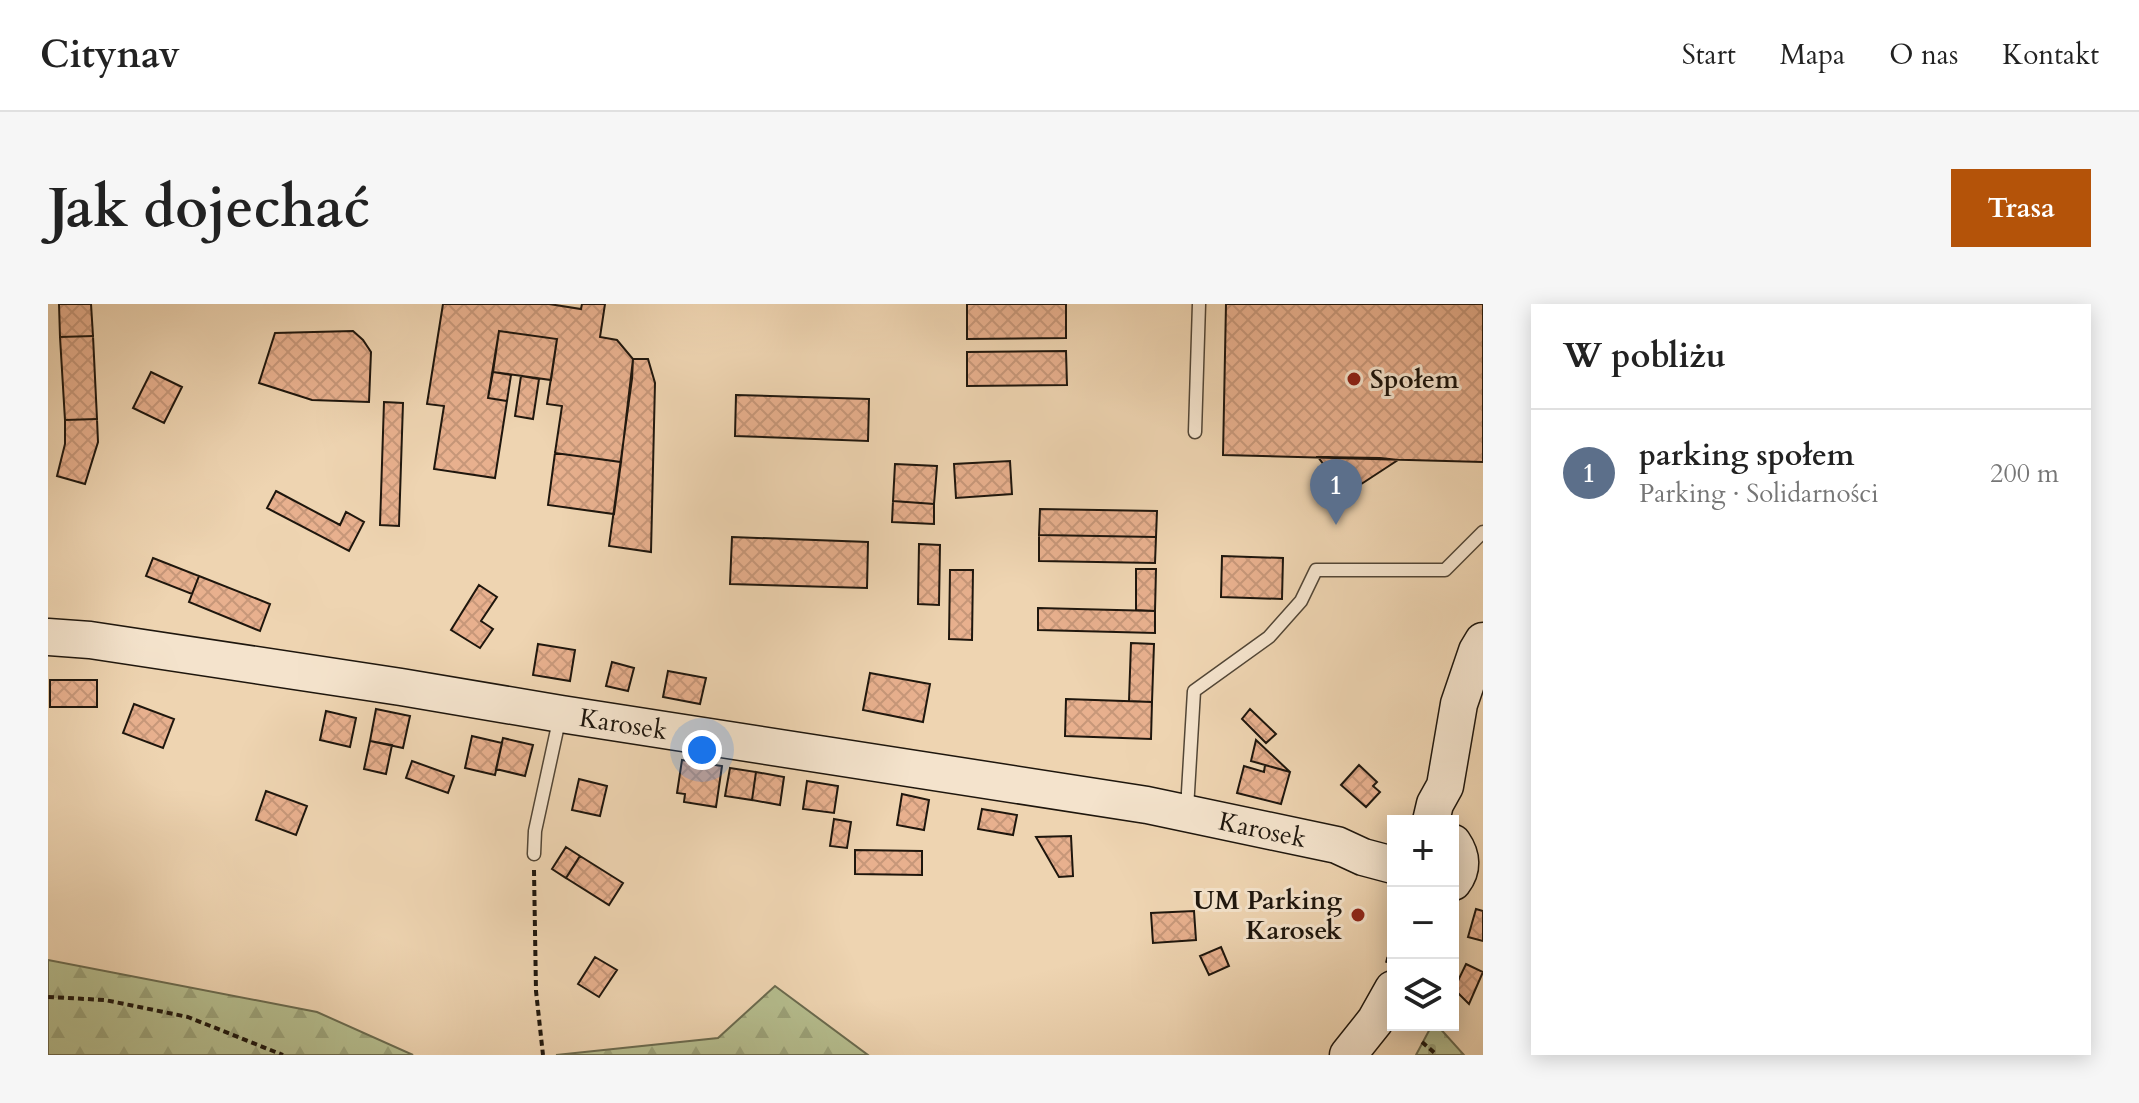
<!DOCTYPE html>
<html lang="pl">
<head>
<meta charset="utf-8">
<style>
	:root { --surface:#fff; --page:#f6f6f6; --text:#222; --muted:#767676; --line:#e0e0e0; --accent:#b45309 }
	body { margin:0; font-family:Cardo,serif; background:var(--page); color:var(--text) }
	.controls { position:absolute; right:24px; bottom:24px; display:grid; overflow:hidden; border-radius:0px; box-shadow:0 4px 20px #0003 }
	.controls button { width:72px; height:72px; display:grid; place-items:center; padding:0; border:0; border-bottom:2px solid var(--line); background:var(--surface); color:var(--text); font:40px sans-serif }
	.you { position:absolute; left:654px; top:446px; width:28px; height:28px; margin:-20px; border:6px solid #fff; border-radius:50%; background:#1a73e8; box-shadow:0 0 0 12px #1a73e833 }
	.badge { display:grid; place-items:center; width:52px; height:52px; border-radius:50%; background:var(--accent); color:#fff; font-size:26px; font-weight:700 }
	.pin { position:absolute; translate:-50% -66px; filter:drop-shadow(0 2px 4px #0008) }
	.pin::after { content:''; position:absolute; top:42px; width:28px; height:24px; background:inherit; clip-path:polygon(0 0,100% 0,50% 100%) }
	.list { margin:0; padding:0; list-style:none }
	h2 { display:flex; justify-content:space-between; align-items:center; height:104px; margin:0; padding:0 32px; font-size:34px }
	h2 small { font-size:26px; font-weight:400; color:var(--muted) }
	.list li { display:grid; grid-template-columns:52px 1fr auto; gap:24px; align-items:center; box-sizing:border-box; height:128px; padding:0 32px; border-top:2px solid var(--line) }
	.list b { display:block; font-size:30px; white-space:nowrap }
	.list p { margin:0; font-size:26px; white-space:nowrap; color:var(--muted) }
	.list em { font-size:26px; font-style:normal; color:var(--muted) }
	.icon { flex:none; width:44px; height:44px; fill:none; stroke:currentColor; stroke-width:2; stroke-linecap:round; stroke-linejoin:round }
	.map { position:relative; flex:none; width:1435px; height:751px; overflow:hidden; border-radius:0px }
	header { display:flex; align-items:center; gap:48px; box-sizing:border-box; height:112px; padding:0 40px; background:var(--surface); border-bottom:2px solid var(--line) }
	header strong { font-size:38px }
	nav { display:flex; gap:44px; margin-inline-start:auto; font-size:28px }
	.intro { display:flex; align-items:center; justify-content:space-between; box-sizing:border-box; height:192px; padding:0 48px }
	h1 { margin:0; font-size:56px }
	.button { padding:20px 36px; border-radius:0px; background:var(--accent); color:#fff; font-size:28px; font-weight:700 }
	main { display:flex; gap:48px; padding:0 48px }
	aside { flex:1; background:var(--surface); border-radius:0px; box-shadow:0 4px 20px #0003 }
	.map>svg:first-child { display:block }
</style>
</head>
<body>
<header>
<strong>Citynav</strong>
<nav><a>Start</a><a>Mapa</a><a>O nas</a><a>Kontakt</a></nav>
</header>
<div class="intro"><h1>Jak dojechać</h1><a class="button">Trasa</a></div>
<main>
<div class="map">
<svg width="1435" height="751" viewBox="0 0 1435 751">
	<defs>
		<pattern id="forest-firs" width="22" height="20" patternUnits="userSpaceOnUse" patternTransform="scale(2)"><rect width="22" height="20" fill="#b5bd8e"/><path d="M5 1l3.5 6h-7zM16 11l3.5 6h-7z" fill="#9ba279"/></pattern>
		<pattern id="cemetery-stones" width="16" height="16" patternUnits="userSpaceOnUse" patternTransform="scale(2)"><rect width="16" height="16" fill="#b5bd8e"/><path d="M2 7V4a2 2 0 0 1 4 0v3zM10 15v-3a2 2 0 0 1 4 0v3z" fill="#9ba279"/></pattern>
		<pattern id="building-cross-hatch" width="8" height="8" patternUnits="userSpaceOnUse" patternTransform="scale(2)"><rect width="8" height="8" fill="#e8b08e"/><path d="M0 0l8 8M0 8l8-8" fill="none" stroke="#c79779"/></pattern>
	</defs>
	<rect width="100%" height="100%" fill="#eed4b1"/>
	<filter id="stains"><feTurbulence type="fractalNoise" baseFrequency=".0025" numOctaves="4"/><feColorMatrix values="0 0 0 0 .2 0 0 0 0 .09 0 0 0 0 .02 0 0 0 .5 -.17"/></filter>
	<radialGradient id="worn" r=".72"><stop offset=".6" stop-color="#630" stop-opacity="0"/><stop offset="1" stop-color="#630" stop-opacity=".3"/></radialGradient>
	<path fill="url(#forest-firs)" stroke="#6a6a4e" stroke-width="2" d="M0,656L269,708L365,751H0Z
		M727,682L820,751H508L670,734Z"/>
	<path fill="url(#cemetery-stones)" stroke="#6a6a4e" stroke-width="2" d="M1384,721H1389L1416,751H1368Z"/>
	<path fill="url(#building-cross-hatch)" stroke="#1e160d" stroke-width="2" d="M11,0H43L45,32L12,33Z
		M395,0H501L533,5L534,0H557L552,33L569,36L585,55L573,158L507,149L514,102L499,100L509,35L451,27L440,94L459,97L447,174L386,165L396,102L379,100Z
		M919,0H1018V34L919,35Z
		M1178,0H1435V158L1175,151Z
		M305,27L315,36L323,48L321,98L264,96L211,79L227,29Z
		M451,27L509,35L503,76L445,68Z
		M45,32L49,115L17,116L12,33Z
		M1018,47L1019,81L919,82V48Z
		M585,55H600L607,79L603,248L561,242L584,75Z
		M103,68L134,83L116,119L85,104Z
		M445,68L463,71L459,97L440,94Z
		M473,72L491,75L485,115L467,112Z
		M688,91L821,95L820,137L687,132Z
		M336,98L355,99L351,222L332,221Z
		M49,115L50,138L37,180L9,172L17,140V116Z
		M507,149L573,158L566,210L500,201Z
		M1270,153L1332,154L1350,156L1298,190Z
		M962,157L964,190L908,194L906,160Z
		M847,160L889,162L886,200L845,197Z
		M228,187L292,221L298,208L316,218L301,247L219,204Z
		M845,197L886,200V220L844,218Z
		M992,205L1109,207L1108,233L991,231Z
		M991,231L1108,233L1107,259L991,257Z
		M684,233L820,238L819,284L682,280Z
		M871,240L892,241L891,301L870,300Z
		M1174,252L1235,254L1234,295L1173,293Z
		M105,254L151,272L144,290L98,272Z
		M1088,265H1108L1107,307L1088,306Z
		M902,266H925L924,336L901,335Z
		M151,272L222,300L212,327L141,298Z
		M431,281L449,293L433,317L445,325L432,344L403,326Z
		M990,304L1107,307V329L990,326Z
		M1083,339L1106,340L1104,398L1081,397Z
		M490,340L527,346L522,377L485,371Z
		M564,358L586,364L580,387L558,382Z
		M620,367L658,374L652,400L615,393Z
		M822,369L882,380L875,418L815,406Z
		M2,376H49V403H2Z
		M1018,395L1104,398L1103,435L1017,432Z
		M86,400L126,415L115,444L75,429Z
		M328,405L362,412L355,444L322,437Z
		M1202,405L1228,430L1218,439L1194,415Z
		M278,407L308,414L302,443L272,436Z
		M424,432L454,439L447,471L417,464Z
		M455,434L485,441L477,472L448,465Z
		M1208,436L1242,468L1203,457Z
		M322,437L344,441L338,470L316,465Z
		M634,456L674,462L668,503L636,498L637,490L629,489Z
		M364,457L406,472L400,489L358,474Z
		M1217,461L1242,468L1233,500L1189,489L1196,462L1216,468Z
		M1311,461L1329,478L1325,482L1332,488L1318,503L1293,481Z
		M682,464L708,468L704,496L677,492Z
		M708,468L736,473L732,501L704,496Z
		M531,475L559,482L552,512L524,506Z
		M759,477L790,482L786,509L755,505Z
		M218,487L259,502L248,531L208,516Z
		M854,490L881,496L876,526L849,521Z
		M934,505L969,511L965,531L930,525Z
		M786,515L803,518L799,544L782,542Z
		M1023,532L1025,572L1011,573L988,533Z
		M518,543L532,552L518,574L504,565Z
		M807,546L874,547V571L807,570Z
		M532,552L575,579L561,601L518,574Z
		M1428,605L1435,607V637L1420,633Z
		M1146,607L1148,636L1105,639L1103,609Z
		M1173,643L1181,662L1161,671L1152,652Z
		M547,653L569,666L551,693L530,680Z
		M1418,660L1435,668L1421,700L1406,685Z"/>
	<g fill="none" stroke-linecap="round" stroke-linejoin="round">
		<defs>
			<path id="lane" d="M1147,128L1151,0
				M1139,505L1146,387L1221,333L1253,297L1268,266H1397L1435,228
				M486,550L487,527L512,412"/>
			<g id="secondary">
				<path id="s1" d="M0,333L42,336L353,383L513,410L1099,501L1289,541L1315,553L1345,561"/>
				<path d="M1383,517L1387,500L1397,482L1411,400L1429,347L1435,337"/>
				<path d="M1405,539C1414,552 1415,565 1405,578"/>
				<path d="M1300,751L1327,717L1345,685"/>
			</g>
		</defs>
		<use href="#lane" stroke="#524636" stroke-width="15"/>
		<use href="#secondary" stroke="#1e160d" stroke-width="39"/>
		<path stroke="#1e160d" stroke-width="4" stroke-dasharray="6 4" stroke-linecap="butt" d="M486,566L488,687L495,751
			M1339,659L1345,634
			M0,693L57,696L140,713L235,751
			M1374,738L1389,751"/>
		<use href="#lane" stroke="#f4e3cc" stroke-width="12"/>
		<use href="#secondary" stroke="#f4e3cc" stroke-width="36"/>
	</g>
	<g fill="#8f2418" stroke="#f4e3cc" stroke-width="3">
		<circle cx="1306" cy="75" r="8"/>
		<circle cx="1310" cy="611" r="8"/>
	</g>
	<g text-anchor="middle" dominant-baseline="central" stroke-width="6" stroke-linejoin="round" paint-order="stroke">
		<g font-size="26" font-weight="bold" fill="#1e160d" stroke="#f4e3cc" text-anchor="start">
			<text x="1322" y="75">Społem</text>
			<text x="1294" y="596" text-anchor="end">UM Parking<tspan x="1294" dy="30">Karosek</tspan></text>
		</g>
		<g font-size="26" fill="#1e160d" stroke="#f4e3cc">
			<text stroke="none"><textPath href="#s1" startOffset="582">Karosek</textPath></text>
			<text stroke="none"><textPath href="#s1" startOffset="1230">Karosek</textPath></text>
		</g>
	</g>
	<rect width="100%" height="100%" filter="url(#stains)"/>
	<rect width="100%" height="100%" fill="url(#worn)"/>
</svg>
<div class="controls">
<button>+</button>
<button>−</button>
<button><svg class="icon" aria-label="layers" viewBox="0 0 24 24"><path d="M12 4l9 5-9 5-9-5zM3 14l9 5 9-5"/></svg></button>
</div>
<div class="you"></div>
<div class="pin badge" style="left:1288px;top:221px;background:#5c6f8a">1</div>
</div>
<aside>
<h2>W pobliżu<small></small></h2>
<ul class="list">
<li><span class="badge" style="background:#5c6f8a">1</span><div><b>parking społem</b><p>Parking · Solidarności</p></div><em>200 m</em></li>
</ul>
</aside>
</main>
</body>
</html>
